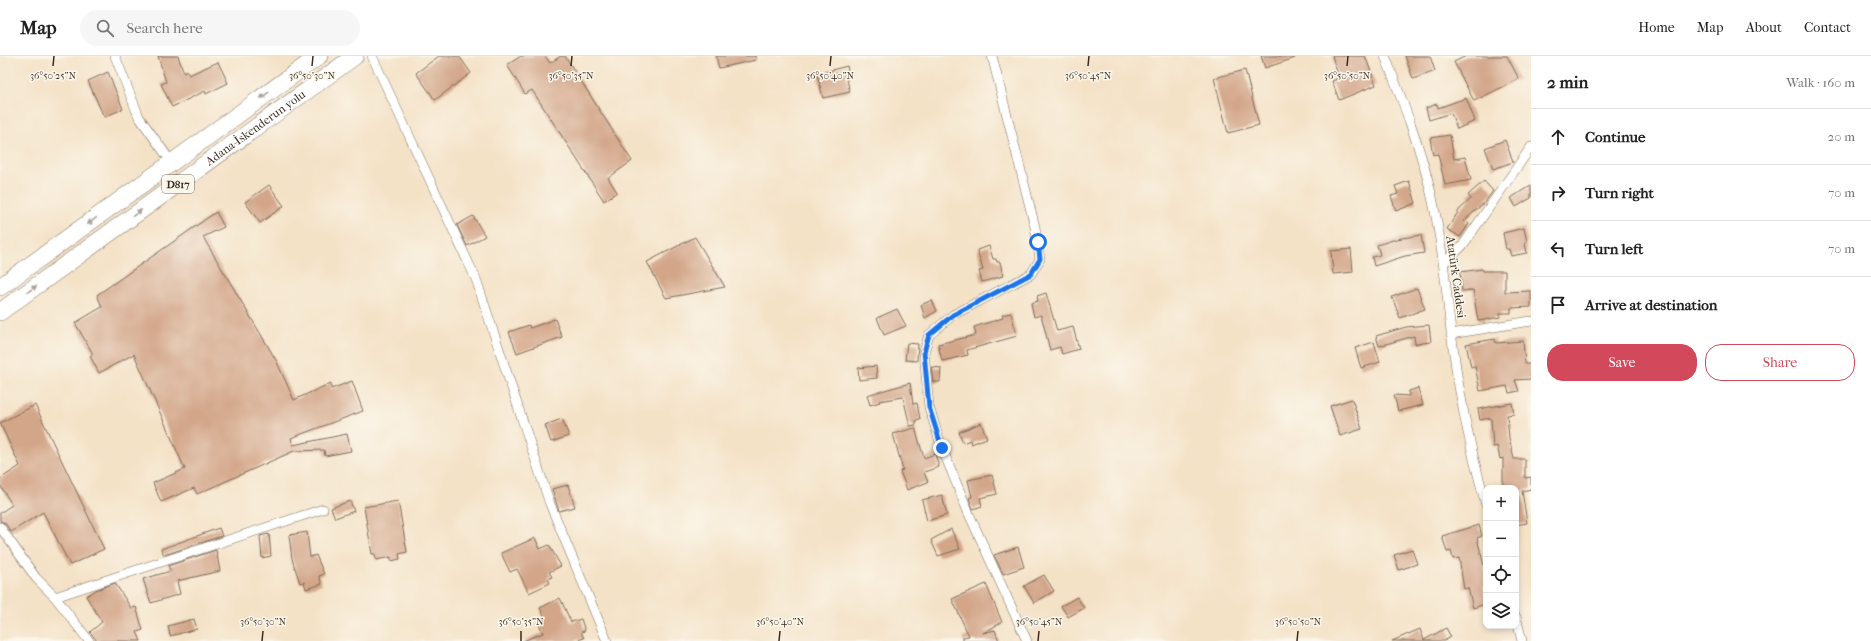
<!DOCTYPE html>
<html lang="en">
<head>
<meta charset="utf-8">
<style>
	:root { --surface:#fff; --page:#f6f6f6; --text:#222; --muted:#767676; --line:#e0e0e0; --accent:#d1495b }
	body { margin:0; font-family:"IM FELL French Canon",serif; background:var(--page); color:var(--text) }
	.controls { position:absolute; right:12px; bottom:12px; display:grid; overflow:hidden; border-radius:8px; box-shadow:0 2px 6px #0003 }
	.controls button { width:36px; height:36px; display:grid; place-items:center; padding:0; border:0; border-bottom:1px solid var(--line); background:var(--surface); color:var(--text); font:20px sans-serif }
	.stop { position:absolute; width:12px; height:12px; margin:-9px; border:3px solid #1a73e8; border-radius:50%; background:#fff }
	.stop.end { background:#1a73e8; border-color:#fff; box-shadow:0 1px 4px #0008 }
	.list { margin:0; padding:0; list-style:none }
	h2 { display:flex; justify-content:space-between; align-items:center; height:52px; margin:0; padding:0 16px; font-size:17px }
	h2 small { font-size:13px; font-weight:400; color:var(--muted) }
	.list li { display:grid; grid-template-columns:26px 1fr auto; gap:12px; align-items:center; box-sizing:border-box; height:56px; padding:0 16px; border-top:1px solid var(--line) }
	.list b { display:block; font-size:15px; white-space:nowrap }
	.list em { font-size:13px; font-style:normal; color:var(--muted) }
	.actions { display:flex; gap:8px; padding:12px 16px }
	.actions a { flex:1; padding:9px 0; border:1px solid var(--accent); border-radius:16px; text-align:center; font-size:14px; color:var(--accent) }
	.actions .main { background:var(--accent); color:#fff }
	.icon { flex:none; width:22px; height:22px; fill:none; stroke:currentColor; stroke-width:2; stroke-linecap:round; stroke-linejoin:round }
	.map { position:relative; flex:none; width:1531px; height:585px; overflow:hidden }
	header { display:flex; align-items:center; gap:24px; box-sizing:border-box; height:56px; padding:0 20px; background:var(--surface); border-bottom:1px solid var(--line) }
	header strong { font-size:19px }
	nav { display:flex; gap:22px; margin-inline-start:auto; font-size:14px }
	.search { width:280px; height:36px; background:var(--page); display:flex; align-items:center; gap:10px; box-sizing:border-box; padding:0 14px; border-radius:22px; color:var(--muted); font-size:15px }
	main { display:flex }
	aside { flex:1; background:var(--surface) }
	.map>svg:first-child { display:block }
</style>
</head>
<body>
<header>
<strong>Map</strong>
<div class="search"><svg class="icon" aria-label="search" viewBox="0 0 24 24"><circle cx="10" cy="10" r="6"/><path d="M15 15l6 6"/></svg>Search here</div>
<nav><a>Home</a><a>Map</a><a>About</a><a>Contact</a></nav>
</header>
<main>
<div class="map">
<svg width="1531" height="585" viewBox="0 0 1531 585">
	<rect width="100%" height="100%" fill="#fbf7ec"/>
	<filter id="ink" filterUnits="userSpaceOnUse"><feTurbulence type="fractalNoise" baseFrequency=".025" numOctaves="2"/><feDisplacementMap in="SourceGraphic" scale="8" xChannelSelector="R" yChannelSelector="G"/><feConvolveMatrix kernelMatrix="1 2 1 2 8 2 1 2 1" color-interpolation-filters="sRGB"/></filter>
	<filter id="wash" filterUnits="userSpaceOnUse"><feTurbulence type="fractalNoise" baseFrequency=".012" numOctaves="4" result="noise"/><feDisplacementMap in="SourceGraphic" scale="16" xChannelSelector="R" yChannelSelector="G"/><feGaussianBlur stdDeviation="0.9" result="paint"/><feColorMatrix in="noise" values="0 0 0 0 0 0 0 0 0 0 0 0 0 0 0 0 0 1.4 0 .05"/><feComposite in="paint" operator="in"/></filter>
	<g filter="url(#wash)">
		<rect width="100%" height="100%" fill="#f4e2c7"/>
		<g id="blocks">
			<path fill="#d3a689" d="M158,0H178L184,17L187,15L189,19L218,6L228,27L206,38L205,35L172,51L161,28L166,26Z
				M439,0H459L471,17L435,44L416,17Z
				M521,0H545L550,7L561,0H565L632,105L608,122L617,136L604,145L532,34L525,38L507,9Z
				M716,0H755L756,4L719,12Z
				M1261,0H1294L1295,2L1265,12Z
				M1332,0H1365L1376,29L1339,44L1332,25L1339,22Z
				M1405,0H1430L1435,15L1413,23Z
				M1466,0H1507L1519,23L1474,45L1454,6Z
				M847,10L849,19L846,20L850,36L823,42L817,18Z
				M1245,14L1259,69L1228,77L1214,22Z
				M108,16L123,53L104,61L88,25Z
				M1466,42L1475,65L1457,73L1451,57L1429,64L1426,52L1437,48L1438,52Z
				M1450,79L1454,103L1465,101L1471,124L1445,129L1438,98L1433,99L1430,82Z
				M1505,84L1513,106L1493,113L1485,92Z
				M1409,125L1416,147L1396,155L1391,140L1398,138L1395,130Z
				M1484,125L1493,135L1485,146L1464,165L1469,168L1460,181L1447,173L1460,153L1471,143L1468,139Z
				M269,129L284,150L260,167L245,146Z
				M1531,129V142L1516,151L1511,142Z
				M216,156L224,171L203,181L276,304L294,344L331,327V333L352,325L363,355L291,382L293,389L347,378L351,395L325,400L324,394L294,395L197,438L194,432L161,446L153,427L185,413L134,298L99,317L90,300L93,298L75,267L102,251L97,239Z
				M473,160L485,180L467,190L457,169Z
				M1524,172L1527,186L1525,187L1527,197L1511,200L1509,193H1506L1503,177Z
				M1421,179L1424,197L1405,200L1374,210L1372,201L1380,199L1377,189L1396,183Z
				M695,181L725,231L666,242L647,206Z
				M989,190L993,203H996L997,206H1000L1003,220L982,226L979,215L983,214L977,194Z
				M1351,193L1353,216L1333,218L1331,195Z
				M1482,213L1483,215H1505V236L1531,235V251L1511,252V257H1500V261L1478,265L1473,234L1462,235L1460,216Z
				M1417,232L1425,253L1400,262L1392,241Z
				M1046,237L1057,275L1073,271L1079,293L1062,298L1060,291L1050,294L1041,259L1034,261L1031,247L1038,245L1037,240Z
				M932,244L937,255L925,262L921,249Z
				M897,253L906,270L884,279L877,262Z
				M1011,257L1017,280L967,294L968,299L942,305L938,288L976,279L974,271L1003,262L1002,259Z
				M555,263L562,281L517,297L509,276L529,269L530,272Z
				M1429,269L1431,286L1415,288L1414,280L1379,290L1376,280L1406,271Z
				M1495,283L1496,287L1523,285L1525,308H1531V323L1515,324L1519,335L1509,337L1507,330L1480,335L1475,310L1471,311L1466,288Z
				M1374,286L1380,306L1361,312L1355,292Z
				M907,287L918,288L917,305L905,304Z
				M876,310L877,322L859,324L858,312Z
				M931,311L941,312L940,326H933Z
				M910,327L913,348L917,347L920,363L916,364V369L910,370L903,341L879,345L880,346L870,349L867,339Z
				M1418,332L1423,349L1398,355L1394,339L1409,340V335Z
				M1352,343L1362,373L1340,380L1330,350Z
				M1512,347L1514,358L1507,359L1509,382L1514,403H1525V422L1531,421V433L1522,435L1527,467L1516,469V432H1503V402L1500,403L1497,390L1493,391L1491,362L1480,364L1478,353Z
				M35,349L104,493L70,509L43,456L11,476L5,467L0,465V457L12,449L0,429V423L20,410L0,367Z
				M562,363L569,380L551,386L545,369Z
				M981,367L987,382L971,388L970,384L963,387L959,376Z
				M915,372L924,402L935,398L939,411L924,416L928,426L907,434L900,415L903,414L893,378Z
				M992,419L997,438L980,442L982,450L973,453L969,442L972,441L968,424Z
				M568,429L575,451L559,455L552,433Z
				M942,439L947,459L927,465L922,444Z
				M350,445L354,455L335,462L331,452Z
				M398,445L407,496L399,498L400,503L391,505V501L376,504L375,498H372L364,451Z
				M1479,469L1482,480L1477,482L1486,518V529H1483L1486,548L1473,552L1468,532L1464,533L1459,502L1453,503L1451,495L1447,496L1442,480Z
				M219,472L222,480L164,499L161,493Z
				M951,473L960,493L938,500L931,484Z
				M307,476L310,501L316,499L324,518L319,520L322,528L306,533L304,526L300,527L292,503L289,479Z
				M269,478L271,500L262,502L260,480Z
				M535,482L540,493L549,489L561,510L549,516L552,521L548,523L550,527L529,537L517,513L510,516L501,497Z
				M1018,491L1024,511L1003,518L994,499Z
				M1412,493L1417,508L1399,514L1394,499Z
				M216,494L220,515L177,525L180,538L151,547L143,523L171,515L168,510Z
				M1044,519L1054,535L1034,547L1024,530Z
				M115,527L131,552L136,551L143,574L137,576L141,585H97L90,576L102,566L86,540L96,534Z
				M986,528L1002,566L983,577L995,574L999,585H963V581L969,580L952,543Z
				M1077,541L1084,552L1068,561L1061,550Z
				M560,542L571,566L581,563L585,575L581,576L584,582L575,585H523L543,577L538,566L545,562L540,552Z
				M194,563L197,573L170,580L168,570Z
				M1446,572L1451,581L1444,585H1392L1420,573L1424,584Z"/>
		</g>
	</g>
	<g filter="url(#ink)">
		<use href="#blocks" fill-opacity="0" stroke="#7c6a59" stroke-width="1"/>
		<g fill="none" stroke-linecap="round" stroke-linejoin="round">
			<defs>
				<path id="street" d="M115,0L139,61L172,107
					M372,0L476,223L550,448L607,585
					M992,0L1035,171L1040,203L1031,218L953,259L929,279L924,296L929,351L942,392L969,458L1027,585
					M1385,0C1403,46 1421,93 1432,141C1442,186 1446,231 1451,276C1458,335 1470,393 1486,449
					M1444,207L1463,189L1531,91
					M1451,278L1531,265
					M0,471L36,522L55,541L89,585
					M55,541L323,453
					M1516,561L1522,585"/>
				<g id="highway">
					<path d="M0,231L319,0"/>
					<path id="s1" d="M0,256L355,0"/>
				</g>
			</defs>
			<use href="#street" stroke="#7c6a59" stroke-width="10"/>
			<use href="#highway" stroke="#7c6a59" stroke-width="18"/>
			<use href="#street" stroke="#fff" stroke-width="9"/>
			<use href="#highway" stroke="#fff" stroke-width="17"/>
		</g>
		<defs><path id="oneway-solid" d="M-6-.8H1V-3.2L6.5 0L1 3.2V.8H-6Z"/></defs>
		<g fill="#a79f9a">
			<use href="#oneway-solid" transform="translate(265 39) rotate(144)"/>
			<use href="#oneway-solid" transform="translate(137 157) rotate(-36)"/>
			<use href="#oneway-solid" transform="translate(92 165) rotate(144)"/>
			<use href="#oneway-solid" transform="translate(32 233) rotate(-36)"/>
		</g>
	</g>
	<g fill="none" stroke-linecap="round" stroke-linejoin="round" filter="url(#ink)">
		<path stroke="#1a73e8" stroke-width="5" d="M942,392L929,351L924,296L929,279L953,259L1031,218L1040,203L1038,186"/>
	</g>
	<path fill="none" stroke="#3b2a1e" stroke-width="1.5" d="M53,10L54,0M312,10L313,0M571,10L572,0M830,10L831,0M1088,10L1089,0M1347,10L1348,0M262,585L263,575M521,585V575M779,585L780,575M1038,585L1039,575M1297,585L1298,575"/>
	<g text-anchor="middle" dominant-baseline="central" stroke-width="3" stroke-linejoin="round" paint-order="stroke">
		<rect fill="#fbf7ec" stroke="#75685c" stroke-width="1" x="162" y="119" width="32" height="18" rx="3"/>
		<g font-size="11" font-weight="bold" fill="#3b2a1e">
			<text x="178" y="128">D817</text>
		</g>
		<g font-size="12" fill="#3b2a1e" stroke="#fbf7ec">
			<text stroke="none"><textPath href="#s1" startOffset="315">Adana-İskenderun yolu</textPath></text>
			<text transform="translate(1456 221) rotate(82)">Atatürk Caddesi</text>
		</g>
	</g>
	<g font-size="10" text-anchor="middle" fill="#3b2a1e" stroke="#fbf7ec" stroke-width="3" stroke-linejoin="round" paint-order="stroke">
		<text x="53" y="23">36°50'25"N</text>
		<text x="312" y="23">36°50'30"N</text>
		<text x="1088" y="23">36°50'45"N</text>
		<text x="571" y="23">36°50'35"N</text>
		<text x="830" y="23">36°50'40"N</text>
		<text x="1347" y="23">36°50'50"N</text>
		<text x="263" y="569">36°50'30"N</text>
		<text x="521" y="569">36°50'35"N</text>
		<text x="780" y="569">36°50'40"N</text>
		<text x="1039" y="569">36°50'45"N</text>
		<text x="1298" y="569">36°50'50"N</text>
	</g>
</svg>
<div class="controls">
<button>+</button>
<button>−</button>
<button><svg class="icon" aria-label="locate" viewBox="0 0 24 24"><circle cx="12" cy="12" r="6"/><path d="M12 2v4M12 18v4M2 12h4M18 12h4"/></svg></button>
<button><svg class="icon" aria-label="layers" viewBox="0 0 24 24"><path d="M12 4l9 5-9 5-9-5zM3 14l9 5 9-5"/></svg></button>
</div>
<div class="stop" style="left:1038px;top:186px"></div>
<div class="stop end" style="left:942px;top:392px"></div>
</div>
<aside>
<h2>2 min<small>Walk · 160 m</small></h2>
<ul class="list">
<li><svg class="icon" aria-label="ahead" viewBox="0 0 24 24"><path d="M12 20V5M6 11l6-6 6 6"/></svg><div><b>Continue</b></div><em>20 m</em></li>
<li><svg class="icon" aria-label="right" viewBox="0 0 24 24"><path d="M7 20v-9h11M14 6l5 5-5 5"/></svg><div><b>Turn right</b></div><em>70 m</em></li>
<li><svg class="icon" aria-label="left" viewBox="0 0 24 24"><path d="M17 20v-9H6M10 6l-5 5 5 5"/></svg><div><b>Turn left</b></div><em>70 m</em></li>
<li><svg class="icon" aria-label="arrive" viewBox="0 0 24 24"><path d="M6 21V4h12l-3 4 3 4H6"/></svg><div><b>Arrive at destination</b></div></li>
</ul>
<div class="actions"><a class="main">Save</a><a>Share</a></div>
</aside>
</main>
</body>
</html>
